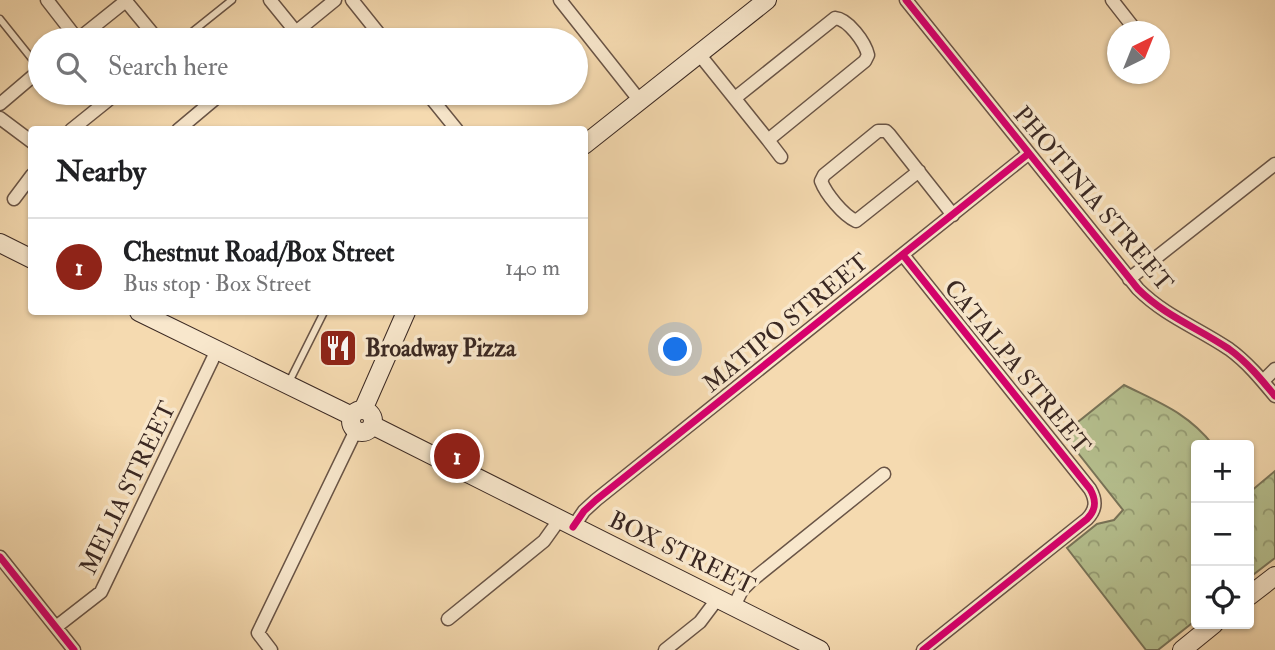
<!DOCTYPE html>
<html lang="en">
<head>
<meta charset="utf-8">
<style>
	:root { --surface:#fff; --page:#f2f2f2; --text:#202124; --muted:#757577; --line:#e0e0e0; --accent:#8f2418 }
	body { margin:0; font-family:"IM FELL Double Pica",serif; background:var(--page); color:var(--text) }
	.controls { position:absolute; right:21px; bottom:21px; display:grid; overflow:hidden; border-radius:7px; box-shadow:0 2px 5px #0004 }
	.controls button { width:63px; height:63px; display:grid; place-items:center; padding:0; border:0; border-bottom:2px solid var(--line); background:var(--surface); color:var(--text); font:35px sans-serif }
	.compass { position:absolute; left:1107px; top:21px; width:63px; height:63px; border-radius:50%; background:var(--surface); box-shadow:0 2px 5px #0004; rotate:43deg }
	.you { position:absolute; left:676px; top:350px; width:24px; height:24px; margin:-18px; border:5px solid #fff; border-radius:50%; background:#1a73e8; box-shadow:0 0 0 10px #1a73e833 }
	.badge { display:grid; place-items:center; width:46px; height:46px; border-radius:50%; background:var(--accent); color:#fff; font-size:23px; font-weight:700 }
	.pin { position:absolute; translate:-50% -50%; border:4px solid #fff; box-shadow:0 2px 7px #0006 }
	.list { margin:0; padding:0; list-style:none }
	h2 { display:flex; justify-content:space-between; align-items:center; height:91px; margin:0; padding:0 28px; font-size:30px }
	h2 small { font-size:23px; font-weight:400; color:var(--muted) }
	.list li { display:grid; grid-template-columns:46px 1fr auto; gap:21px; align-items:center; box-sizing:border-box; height:98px; padding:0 28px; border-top:2px solid var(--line) }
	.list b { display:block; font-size:26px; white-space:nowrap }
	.list p { margin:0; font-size:23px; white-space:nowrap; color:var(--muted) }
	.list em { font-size:23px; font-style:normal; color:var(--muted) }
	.icon { flex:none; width:38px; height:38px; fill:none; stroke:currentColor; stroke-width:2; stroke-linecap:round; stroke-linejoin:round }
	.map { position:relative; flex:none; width:1275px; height:650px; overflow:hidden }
	.search { position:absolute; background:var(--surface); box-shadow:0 2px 5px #0004; left:28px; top:28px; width:560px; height:77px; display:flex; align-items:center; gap:18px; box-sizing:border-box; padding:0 24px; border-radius:38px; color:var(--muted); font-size:26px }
	.panel { position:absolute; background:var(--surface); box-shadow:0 2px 5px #0004; left:28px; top:126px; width:560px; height:189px; border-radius:7px }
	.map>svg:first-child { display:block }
</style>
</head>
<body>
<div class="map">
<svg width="1275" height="650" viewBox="0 0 1275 650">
	<defs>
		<pattern id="park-crowns" width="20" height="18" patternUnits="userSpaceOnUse" patternTransform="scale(1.75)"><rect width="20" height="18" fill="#b6c190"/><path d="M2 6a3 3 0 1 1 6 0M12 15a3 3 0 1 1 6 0" fill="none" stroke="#959d75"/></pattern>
	</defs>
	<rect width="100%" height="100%" fill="#f5dab0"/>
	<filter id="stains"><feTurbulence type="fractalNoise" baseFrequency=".00286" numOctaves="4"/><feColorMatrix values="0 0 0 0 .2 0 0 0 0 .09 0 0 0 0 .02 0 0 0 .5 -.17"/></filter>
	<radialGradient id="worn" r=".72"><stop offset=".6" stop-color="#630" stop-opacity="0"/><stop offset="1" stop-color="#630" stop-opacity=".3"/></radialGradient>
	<path fill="url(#park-crowns)" stroke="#787459" stroke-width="2" d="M1124,385C1160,403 1188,413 1213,445H1196V620L1158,650H1146L1067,548L1097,524L1114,520L1123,510L1063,434Z
		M1275,471V558L1249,578V490L1250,492Z"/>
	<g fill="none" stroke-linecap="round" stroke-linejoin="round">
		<defs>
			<path id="lane" d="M0,19L40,69
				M182,40L232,0
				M289,382L324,312"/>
			<path id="street" d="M47,0L78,40
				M125,0L158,40
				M270,0L296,32
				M352,0L384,40
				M560,0L640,101
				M906,0L1138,289C1165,316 1198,328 1229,349C1247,362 1261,379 1275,396
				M1112,0L1137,32
				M77,40L127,0
				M286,40L335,0
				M699,54L768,140L865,61L868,55C865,42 848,19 835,18L735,98
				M427,93L457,130
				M0,104L40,70
				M0,118L32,142
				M71,130L117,93
				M178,130L222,93
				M768,140L781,157
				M919,171L856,221C843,215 826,194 821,181L824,175L878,131H886L889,134L953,215
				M14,199L32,175
				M903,255L1090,489C1097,501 1096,510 1087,519L923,650
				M1129,279L1275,164
				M1263,381L1275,369
				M573,527L584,511L596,500L1028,154
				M0,557L74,650
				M734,606L742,590L751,581L884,474
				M448,619L544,541L559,520
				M56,627L101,592L217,350
				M271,650L258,633L356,430
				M665,650L700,622L718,598"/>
			<path id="secondary" d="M584,145L767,0
				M0,243L32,259
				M139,312L352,416
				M363,410L406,312
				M351 421a11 11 0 1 1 22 0a11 11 0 1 1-22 0Z
				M372,425L820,650
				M1249,596L1275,576
				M1182,650L1214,624"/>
		</defs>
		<use href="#lane" stroke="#695446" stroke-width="9"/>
		<use href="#street" stroke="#695446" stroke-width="15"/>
		<use href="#secondary" stroke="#3a2822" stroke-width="20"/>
		<use href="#lane" stroke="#f8e7cc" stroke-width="6"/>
		<use href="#street" stroke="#f8e7cc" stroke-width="12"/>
		<use href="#secondary" stroke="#f8e7cc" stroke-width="18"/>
		<defs>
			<path id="cycleway" d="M906,0L1138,289C1165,316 1198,328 1229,349C1247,362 1261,379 1275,396
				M903,255L1090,489C1097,501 1096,510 1087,519L923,650
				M573,527L584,511L596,500L1028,154
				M0,557L74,650"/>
		</defs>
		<use href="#cycleway" stroke="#f8e7cc" stroke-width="11"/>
		<use href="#cycleway" stroke="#d6006c" stroke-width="7"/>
	</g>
	<defs>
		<symbol id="restaurant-square" viewBox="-11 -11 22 22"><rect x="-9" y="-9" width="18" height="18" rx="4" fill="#8f2418" stroke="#f8e7cc"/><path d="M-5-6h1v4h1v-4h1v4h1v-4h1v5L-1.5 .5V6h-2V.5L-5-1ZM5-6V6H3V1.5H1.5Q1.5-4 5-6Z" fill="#fff"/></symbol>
	</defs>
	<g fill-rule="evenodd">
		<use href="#restaurant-square" x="316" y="326" width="44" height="44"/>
	</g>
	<g text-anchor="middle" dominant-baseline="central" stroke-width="7" stroke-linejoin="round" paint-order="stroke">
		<g font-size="24" fill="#3a2822" stroke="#f8e7cc">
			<text transform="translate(1093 199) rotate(50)">PHOTINIA STREET</text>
			<text transform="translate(786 323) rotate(-39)">MATIPO STREET</text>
			<text transform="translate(1017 367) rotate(51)">CATALPA STREET</text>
			<text transform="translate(128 488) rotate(-64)">MELIA STREET</text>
			<text transform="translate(682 553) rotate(26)">BOX STREET</text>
		</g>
		<g font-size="24" font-weight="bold" fill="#3a2822" stroke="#f8e7cc" text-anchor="start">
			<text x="365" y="348">Broadway Pizza</text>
		</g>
	</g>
	<rect width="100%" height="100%" filter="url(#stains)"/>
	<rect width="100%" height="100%" fill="url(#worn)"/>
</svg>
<div class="controls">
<button>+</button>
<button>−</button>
<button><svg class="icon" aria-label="locate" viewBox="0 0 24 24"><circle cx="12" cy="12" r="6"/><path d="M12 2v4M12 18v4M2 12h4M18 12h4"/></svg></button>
</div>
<svg class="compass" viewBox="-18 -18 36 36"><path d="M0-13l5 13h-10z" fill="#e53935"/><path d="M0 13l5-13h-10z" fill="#757577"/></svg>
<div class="you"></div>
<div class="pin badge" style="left:457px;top:456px">1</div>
<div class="search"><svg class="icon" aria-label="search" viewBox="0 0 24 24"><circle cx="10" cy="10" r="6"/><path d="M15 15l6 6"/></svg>Search here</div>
<section class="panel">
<h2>Nearby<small></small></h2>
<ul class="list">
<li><span class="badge">1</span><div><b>Chestnut Road/Box Street</b><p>Bus stop · Box Street</p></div><em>140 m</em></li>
</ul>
</section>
</div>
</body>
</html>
